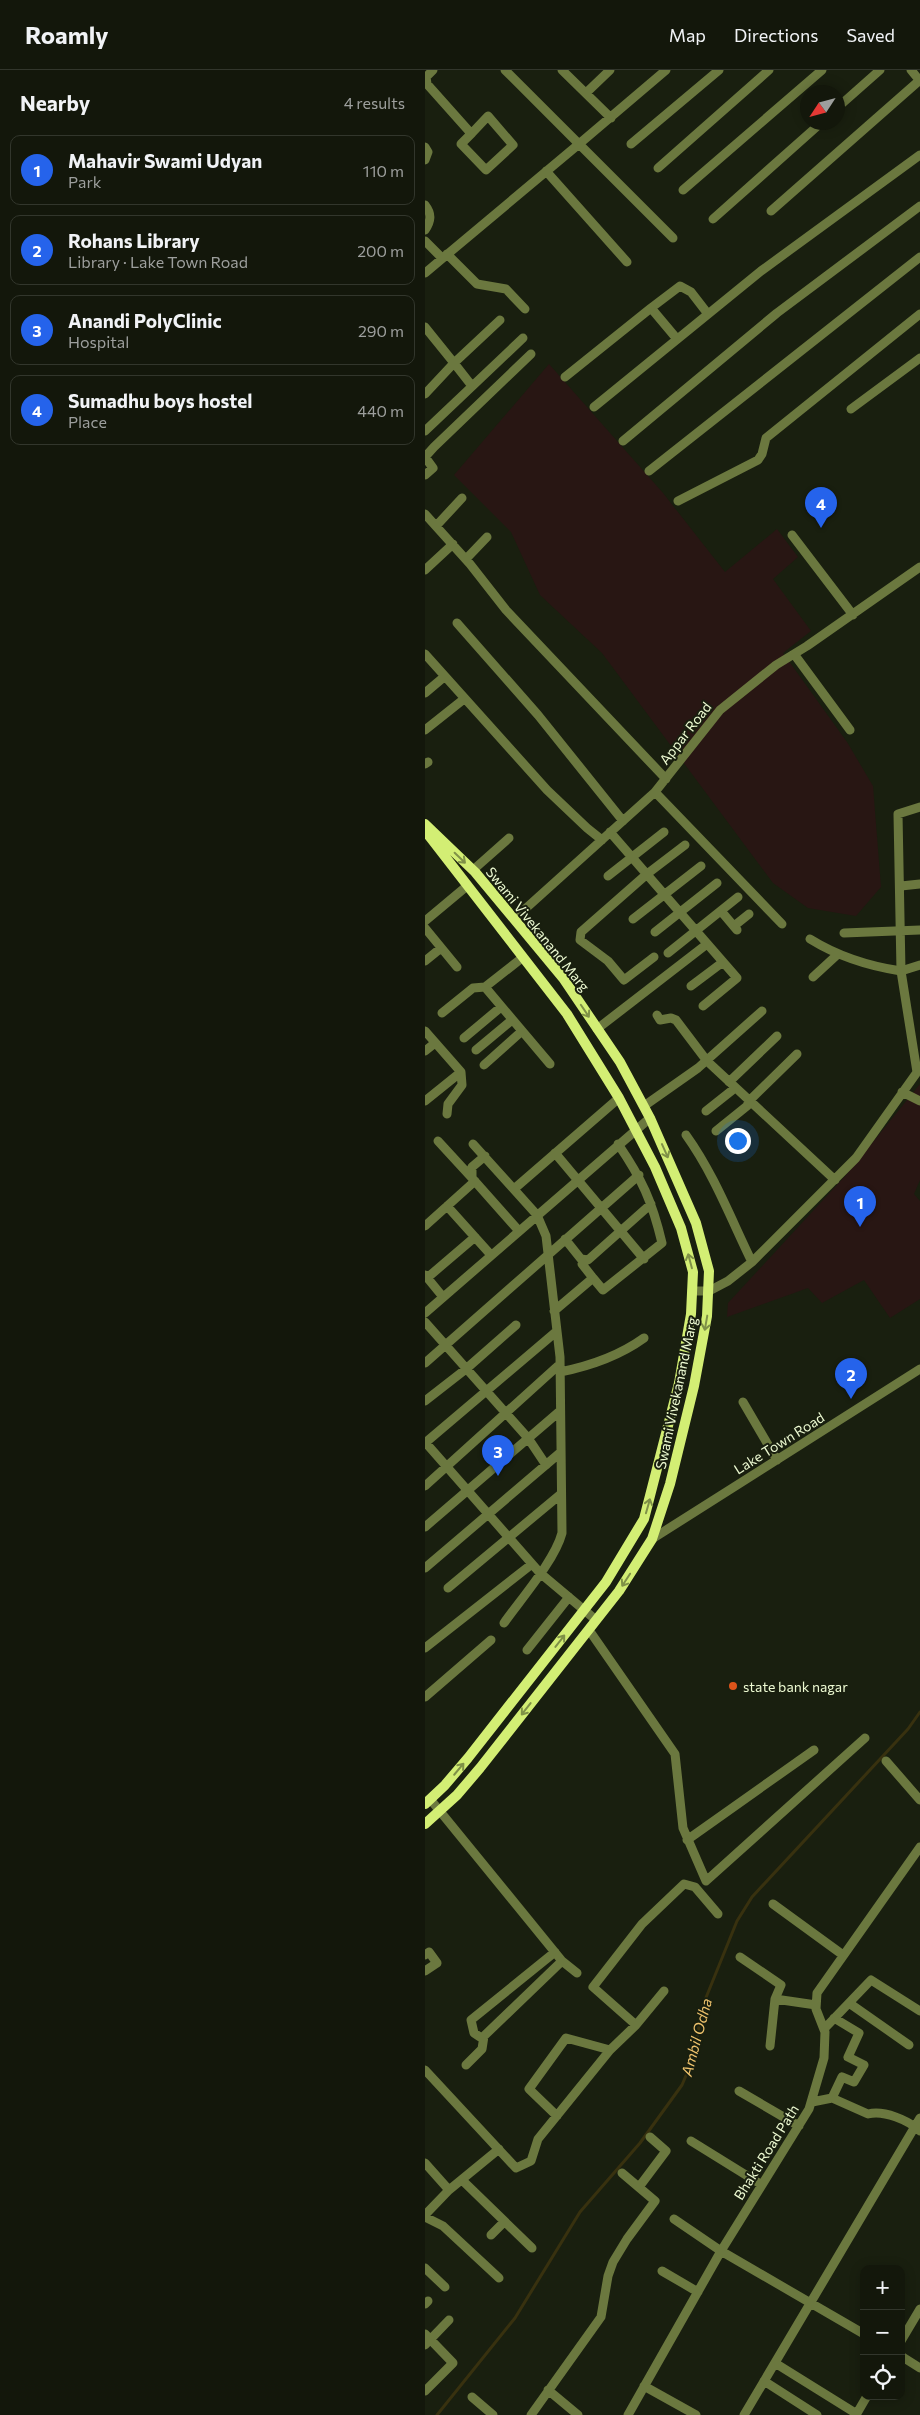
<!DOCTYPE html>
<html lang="en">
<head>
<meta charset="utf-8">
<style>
	:root { --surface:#13170b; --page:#1c2014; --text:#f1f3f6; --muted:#9d9f9d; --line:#32362c; --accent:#2563eb }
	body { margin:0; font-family:Commissioner,sans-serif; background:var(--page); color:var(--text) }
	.controls { position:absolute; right:15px; bottom:15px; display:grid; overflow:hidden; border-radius:10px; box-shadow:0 2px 12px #0003 }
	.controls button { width:45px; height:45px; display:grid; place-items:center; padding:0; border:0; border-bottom:1px solid var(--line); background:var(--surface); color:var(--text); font:25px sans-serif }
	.compass { position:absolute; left:375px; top:15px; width:45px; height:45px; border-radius:50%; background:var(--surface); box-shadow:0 2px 12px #0003; rotate:234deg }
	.you { position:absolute; left:312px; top:1070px; width:18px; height:18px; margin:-12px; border:4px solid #fff; border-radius:50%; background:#1a73e8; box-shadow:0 0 0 8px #1a73e833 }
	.badge { display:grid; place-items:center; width:32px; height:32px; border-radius:50%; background:var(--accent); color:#fff; font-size:16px; font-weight:700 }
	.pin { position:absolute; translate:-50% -41px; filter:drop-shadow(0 1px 2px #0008) }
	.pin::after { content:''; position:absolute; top:26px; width:18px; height:15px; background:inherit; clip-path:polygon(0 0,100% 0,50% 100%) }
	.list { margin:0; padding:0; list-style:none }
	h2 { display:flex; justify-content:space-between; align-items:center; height:65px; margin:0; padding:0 20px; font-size:21px }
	h2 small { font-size:16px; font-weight:400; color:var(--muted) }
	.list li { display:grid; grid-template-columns:32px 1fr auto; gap:15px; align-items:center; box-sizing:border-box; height:70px; margin:0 10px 10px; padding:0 10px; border:1px solid var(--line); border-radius:10px }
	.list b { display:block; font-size:19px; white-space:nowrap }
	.list p { margin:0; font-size:16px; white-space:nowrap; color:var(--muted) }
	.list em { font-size:16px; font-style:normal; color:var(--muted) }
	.icon { flex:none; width:28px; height:28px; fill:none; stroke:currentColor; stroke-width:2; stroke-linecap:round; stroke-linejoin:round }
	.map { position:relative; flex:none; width:495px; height:2345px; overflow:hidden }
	header { display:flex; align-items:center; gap:30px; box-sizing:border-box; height:70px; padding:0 25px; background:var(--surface); border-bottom:1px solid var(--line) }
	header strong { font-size:24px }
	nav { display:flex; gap:28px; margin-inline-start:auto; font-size:18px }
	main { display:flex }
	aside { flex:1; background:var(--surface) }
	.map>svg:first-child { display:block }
</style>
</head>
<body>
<header>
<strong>Roamly</strong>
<nav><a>Map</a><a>Directions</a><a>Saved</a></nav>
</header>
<main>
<aside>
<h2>Nearby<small>4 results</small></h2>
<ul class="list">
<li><span class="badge">1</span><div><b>Mahavir Swami Udyan</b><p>Park</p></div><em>110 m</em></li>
<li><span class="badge">2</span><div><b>Rohans Library</b><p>Library · Lake Town Road</p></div><em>200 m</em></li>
<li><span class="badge">3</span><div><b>Anandi PolyClinic</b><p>Hospital</p></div><em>290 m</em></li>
<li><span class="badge">4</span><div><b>Sumadhu boys hostel</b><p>Place</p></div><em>440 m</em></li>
</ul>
</aside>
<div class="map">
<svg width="495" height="2345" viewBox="0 0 495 2345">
	<rect width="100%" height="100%" fill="#191f0f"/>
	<path fill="#281613" d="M124,294L238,423L300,502L352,459L373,487L348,509L386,561L358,583L422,672L448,716L456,817L431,846L383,838L348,813L177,583L115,525L86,462L29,405Z
		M495,1014V1110L489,1124L495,1131V1229L465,1248L439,1210L397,1233L383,1218L302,1247L303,1233L422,1104Z"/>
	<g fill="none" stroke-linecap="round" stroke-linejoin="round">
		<path stroke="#38310f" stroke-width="3" d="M12,2345L90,2248L155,2142L215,2073L257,2015L268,1989L278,1935L312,1851L327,1827L483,1659L495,1642"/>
		<path stroke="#6b783f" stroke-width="9" d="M8,0L1,7L2,14L43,60L47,63L63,46L88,75L61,100L36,74L47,63
			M137,0L186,48
			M241,0L154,74L248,168
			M486,0L495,11
			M161,23L185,0
			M412,38L455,0
			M206,74L294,0
			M0,77L3,82L0,90
			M233,98L344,0
			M121,101L202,192
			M258,120L397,0
			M0,135C7,144 6,151 0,160
			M346,141L495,10
			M288,149L397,52
			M0,171L17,188
			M22,184L52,214L81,219L100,239
			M0,203L154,74L80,0
			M226,238L255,216L266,222L283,244
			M0,257L29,293L0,324
			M140,307L226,238L252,269
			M47,316L29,293L75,250
			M169,337L336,201L495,85
			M426,339L495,288
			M0,361L98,268
			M198,371L352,243L495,136
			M224,401L495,187
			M0,405L8,398L0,387L9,377L106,284
			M253,431L333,390L337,384L341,368L495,244
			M0,444L45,494L81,540L241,709
			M12,455L37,428
			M367,465L428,545
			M41,489L62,467
			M0,500L28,474
			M32,553L113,645L198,751
			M0,584L122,720L162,758L177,770
			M369,584L425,660
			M0,623L19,607
			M0,660L39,629
			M0,694L3,692
			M230,722L357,854
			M495,737L473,744L476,901L495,895
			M185,762L312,908L278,936
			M48,800L84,768
			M183,806L239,762
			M476,816L495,814
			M296,841L312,860
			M89,849L230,722L295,640L351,595L382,576L495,497
			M208,849L276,796
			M0,851L42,816
			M309,856L324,844
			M0,858L32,897
			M230,862L292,813
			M419,863L495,860
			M385,869C414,887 443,896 476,901L492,1002
			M243,883L313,827
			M229,887L199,910L183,891L155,870L156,862L222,804L260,775
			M97,888L60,917L125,994
			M0,891L16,878
			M388,907L413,884
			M266,916L298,892
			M17,943L48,918L60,917
			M232,945L235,950L246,948L251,950L282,991L410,1110
			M172,959L282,874
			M0,961L36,1002L37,1015L23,1034L22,1044
			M39,968L76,937
			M51,980L87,950
			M0,981L10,973
			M59,995L97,961
			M304,1012L352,966
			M477,1022L495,1031
			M0,1031L36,1002
			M219,1036L273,998L337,941
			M281,1041L310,1018
			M291,1061L322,1036L324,1031L372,984
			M261,1065C289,1104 306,1149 327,1192
			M13,1071L47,1108
			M48,1074L112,1145L121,1166L135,1287L137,1463C130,1490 96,1529 79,1553
			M130,1083L219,1189
			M60,1086L47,1097V1108L94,1161
			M89,1119L194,1028
			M22,1136L66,1185
			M0,1156L50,1111
			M140,1169L156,1189L163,1190L226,1134
			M157,1194L168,1208
			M0,1205L18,1227
			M2,1208L50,1167
			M267,1221H284L303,1211L327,1192L431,1088L495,998
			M129,1241L168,1208L178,1220L237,1173C227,1131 217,1109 193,1074
			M0,1243L225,1048
			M0,1252L103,1368L121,1395
			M0,1293L214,1105
			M135,1302C165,1296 194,1286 219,1268
			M0,1331L41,1299L91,1255
			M318,1332L352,1390
			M0,1372L115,1503L171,1550
			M0,1373L132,1261
			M0,1416L135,1294
			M0,1457L135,1341
			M227,1469L495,1299
			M0,1498L136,1382
			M23,1518L136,1424
			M164,1560L250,1684L258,1758L281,1811L440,1668
			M0,1578L107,1494
			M102,1580L144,1527
			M0,1627L66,1570
			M461,1691L495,1730
			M5,1729L137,1891L152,1903
			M262,1770L389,1680
			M348,1834L418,1885
			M130,1882L46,1950L49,1963L55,1967L59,1966L137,1891
			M0,1885L4,1882L12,1893L0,1901
			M315,1887L356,1915L350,1929
			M424,1933L484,1975
			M211,1955L168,1917L217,1854L259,1814L270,1817L293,1844
			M399,1959L446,1910L495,1941
			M345,1976L350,1929L391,1935
			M41,1995L57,1979L59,1966
			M0,2000L91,2098L106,2091L113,2069L185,1980L211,1955L239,1921
			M314,2021L374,2056
			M407,2028L417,2007L429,2012L439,1995L423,1987L434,1963L409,1948
			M387,2032L407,2028L443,2044C459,2040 483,2050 495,2061
			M132,2046L104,2019L141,1968L185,1980
			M266,2071L337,2115
			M0,2093L24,2120
			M37,2110L107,2178
			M214,2117L241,2081L225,2067
			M0,2145L24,2120L74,2079
			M0,2147L18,2156L74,2208
			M249,2149L296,2181L439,2264
			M66,2165L79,2152
			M0,2198L20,2217
			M237,2201L273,2222
			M0,2234L3,2231
			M0,2264L28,2293L0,2321
			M476,2271L495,2239
			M0,2275L24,2250
			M476,2286L495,2298
			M350,2293L432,2344
			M339,2311L392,2345
			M219,2316L271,2345
			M123,2320L153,2345
			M47,2327L68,2345
			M106,2345L176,2247L183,2206L188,2192L202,2169L230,2131L197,2103
			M203,2345L296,2181L384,2039L399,1988L400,1962L391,1939L392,1923L495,1777
			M319,2345L495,2048
			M431,2345L442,2326"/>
		<path stroke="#d3ee74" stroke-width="10" d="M0,754L50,802L138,908L195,992L225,1048L271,1153L284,1201L282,1246L269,1316L245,1414L227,1469L194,1521L55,1698L32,1725L0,1754
			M0,1734L20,1715L43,1688L181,1512L219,1449L254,1313L266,1244L268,1202L256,1158L230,1097L194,1028L142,944L1,762"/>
	</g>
	<defs><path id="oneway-shaft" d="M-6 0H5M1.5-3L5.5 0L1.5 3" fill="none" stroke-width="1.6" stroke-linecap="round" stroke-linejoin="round" transform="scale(1.25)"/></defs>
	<g stroke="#7f9147">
		<use href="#oneway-shaft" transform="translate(35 788) rotate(44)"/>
		<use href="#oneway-shaft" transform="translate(160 941) rotate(56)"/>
		<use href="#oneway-shaft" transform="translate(240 1081) rotate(66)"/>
		<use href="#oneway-shaft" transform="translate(265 1191) rotate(-105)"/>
		<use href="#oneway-shaft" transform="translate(281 1253) rotate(100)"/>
		<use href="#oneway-shaft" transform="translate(223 1436) rotate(-74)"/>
		<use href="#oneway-shaft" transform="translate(201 1510) rotate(123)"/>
		<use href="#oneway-shaft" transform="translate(135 1571) rotate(-52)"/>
		<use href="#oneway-shaft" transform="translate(101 1639) rotate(128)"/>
		<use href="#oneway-shaft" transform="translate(34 1699) rotate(-50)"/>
	</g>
	<circle fill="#dd541a" stroke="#191f0f" stroke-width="2" cx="308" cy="1616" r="5"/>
	<g text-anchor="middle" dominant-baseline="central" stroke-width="4" stroke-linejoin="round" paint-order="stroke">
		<g font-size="14" fill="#edfad2" stroke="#191f0f">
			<text transform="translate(260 663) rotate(-52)">Appar Road</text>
			<text transform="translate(113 859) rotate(51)">Swami Vivekanand Marg</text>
			<text transform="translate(251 1323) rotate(-78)">Swami Vivekanand Marg</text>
			<text transform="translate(354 1373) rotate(-32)">Lake Town Road</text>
			<text transform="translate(341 2082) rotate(-58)">Bhakti Road Path</text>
		</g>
		<g font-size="14" fill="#edfad2" stroke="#191f0f" text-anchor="start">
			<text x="318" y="1616">state bank nagar</text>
		</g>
		<g font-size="15" font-style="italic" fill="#eec26c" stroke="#191f0f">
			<text transform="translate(271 1967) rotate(-75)">Ambil Odha</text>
		</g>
	</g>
</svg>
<div class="controls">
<button>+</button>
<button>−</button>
<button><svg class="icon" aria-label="locate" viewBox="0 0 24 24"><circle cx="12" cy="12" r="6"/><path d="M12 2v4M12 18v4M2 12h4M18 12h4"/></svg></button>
</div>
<svg class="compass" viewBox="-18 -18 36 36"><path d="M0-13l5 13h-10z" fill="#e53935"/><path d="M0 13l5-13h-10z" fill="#9d9f9d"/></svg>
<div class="you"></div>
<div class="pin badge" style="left:435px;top:1157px">1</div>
<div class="pin badge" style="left:426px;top:1329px">2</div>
<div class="pin badge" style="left:73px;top:1406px">3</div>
<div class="pin badge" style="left:396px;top:458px">4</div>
</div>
</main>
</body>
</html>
